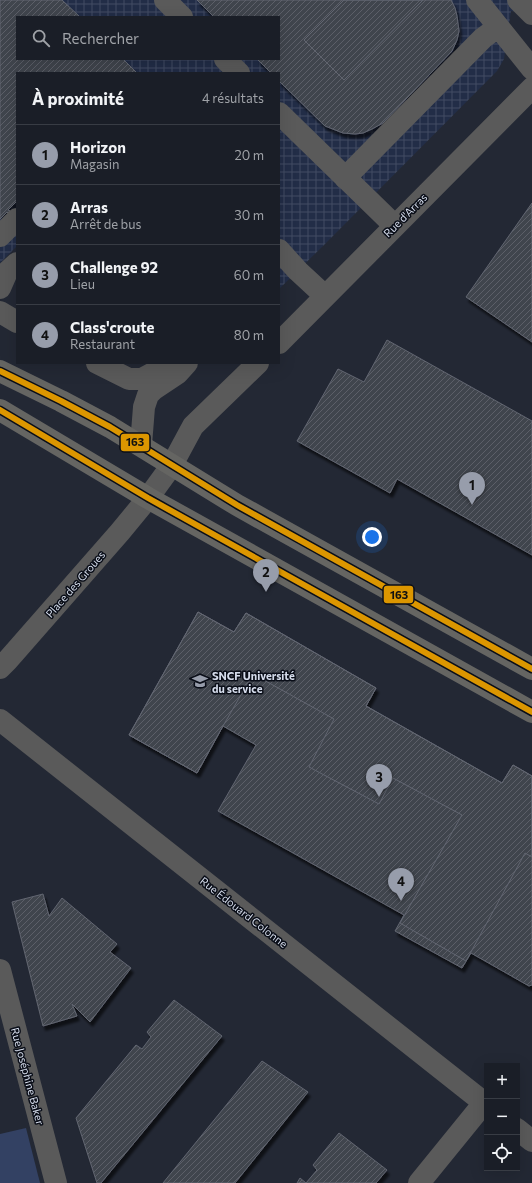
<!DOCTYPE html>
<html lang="fr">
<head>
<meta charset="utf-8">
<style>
	:root { --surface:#1a1e27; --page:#272b33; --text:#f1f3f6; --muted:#9fa2a7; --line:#383c44; --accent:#979dab }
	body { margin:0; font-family:Commissioner,sans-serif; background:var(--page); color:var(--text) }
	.controls { position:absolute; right:12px; bottom:12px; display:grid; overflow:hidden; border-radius:0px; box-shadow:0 4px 16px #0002 }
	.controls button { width:36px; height:36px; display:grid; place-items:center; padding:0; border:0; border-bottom:1px solid var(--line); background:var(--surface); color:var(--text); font:20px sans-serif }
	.you { position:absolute; left:372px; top:537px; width:14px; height:14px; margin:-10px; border:3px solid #fff; border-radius:50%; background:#1a73e8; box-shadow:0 0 0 6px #1a73e833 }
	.badge { display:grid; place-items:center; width:26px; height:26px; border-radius:50%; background:var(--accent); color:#111; font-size:13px; font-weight:700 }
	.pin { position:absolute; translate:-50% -33px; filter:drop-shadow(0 1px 2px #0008) }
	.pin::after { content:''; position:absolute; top:21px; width:14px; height:12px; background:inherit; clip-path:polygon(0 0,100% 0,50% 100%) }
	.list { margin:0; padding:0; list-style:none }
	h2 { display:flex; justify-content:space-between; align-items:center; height:52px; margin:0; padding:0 16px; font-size:17px }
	h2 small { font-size:13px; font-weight:400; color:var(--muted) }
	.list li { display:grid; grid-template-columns:26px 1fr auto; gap:12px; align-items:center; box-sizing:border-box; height:60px; padding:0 16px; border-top:1px solid var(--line) }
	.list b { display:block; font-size:15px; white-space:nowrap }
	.list p { margin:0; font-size:13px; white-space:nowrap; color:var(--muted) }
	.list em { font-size:13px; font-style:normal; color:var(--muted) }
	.icon { flex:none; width:22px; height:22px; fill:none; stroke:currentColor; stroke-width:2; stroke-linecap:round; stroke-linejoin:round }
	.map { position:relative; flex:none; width:532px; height:1183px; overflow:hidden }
	.search { position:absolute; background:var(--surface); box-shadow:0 4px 16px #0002; left:16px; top:16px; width:264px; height:44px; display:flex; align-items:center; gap:10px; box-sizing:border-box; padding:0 14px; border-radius:0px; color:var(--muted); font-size:15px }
	.panel { position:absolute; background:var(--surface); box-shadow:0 4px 16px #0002; left:16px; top:72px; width:264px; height:292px; border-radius:0px }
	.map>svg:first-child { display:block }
</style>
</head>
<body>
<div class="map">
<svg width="532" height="1183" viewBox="0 0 532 1183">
	<defs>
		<pattern id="industrial-grid" width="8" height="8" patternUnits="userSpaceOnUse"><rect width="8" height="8" fill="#222d47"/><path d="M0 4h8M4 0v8" fill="none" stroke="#414b62"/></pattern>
		<pattern id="building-hatch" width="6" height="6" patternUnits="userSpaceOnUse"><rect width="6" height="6" fill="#40454e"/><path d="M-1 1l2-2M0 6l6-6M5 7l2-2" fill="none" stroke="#5b5f68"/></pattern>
		<filter id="shadow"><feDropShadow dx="2.5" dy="4.5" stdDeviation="1" flood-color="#0009"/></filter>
	</defs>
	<rect width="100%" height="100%" fill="#232834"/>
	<path fill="url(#industrial-grid)" fill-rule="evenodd" d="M0,0H532V13L511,11L504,59L497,71L324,245L279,289V73H17V246L0,263ZM17,17H279V59H17Z"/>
	<path fill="#334163" d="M26,1128L40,1183H0V1134Z"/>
	<path fill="url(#building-hatch)" stroke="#626671" filter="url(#shadow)" d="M0,0H62L80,17H17V59H123L137,73H17V201L8,210L10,211L8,213L7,212L0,219Z
		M197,0H451L455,8L457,16L459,31L457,40L452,51L383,123L372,129L363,133L355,134L343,133L325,126L279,81V73H271L257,59H279V17H214Z
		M344,0H423L344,80L304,40Z
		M532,203V342L466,297Z
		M387,340L532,421V555L397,479L390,493L297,441L338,369L364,382Z
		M198,612L234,632L246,613L376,688L366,706L502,783L513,765L532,776V985L529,986L471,953L462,968L395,931L404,915L218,811L256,745L223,726L197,773L129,735Z
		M198,612L234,632L246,613L376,688L366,706L502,783L513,765L532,776V857L525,853L466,961L400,923L462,815L393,778L379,804L309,767L334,719L253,674L223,726L197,773L129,735Z
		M43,894L49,916L62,898L117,944L110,952L131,968L90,1022L72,1004L77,1016L43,1026L12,902Z
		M174,1000L222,1036L101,1183H97L76,1118L136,1045L142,1049L151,1037L147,1032Z
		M262,1061L308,1092L235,1183H163Z
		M339,1133L387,1170L376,1183H297L300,1178L306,1183L317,1170L313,1165Z"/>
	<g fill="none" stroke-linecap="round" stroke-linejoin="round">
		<path stroke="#5a5a5a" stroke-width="22" d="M165,0L182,17
			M477,0L532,69
			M518,0L532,14
			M225,59L239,73
			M279,113L395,226
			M345,178L483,38L498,27
			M0,236L17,219
			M279,250L298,271L325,296
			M0,288L7,272L17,263
			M0,312L17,322
			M279,343L532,88
			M97,363L129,379H142L168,365
			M141,445L144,407L148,395L154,389L178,373L187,363
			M0,668L7,661L120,532L148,498L172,465L193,426L258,363
			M0,720L487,1105
			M0,970L56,1183
			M517,1129L532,1141
			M419,1183L484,1103"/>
		<path stroke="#656562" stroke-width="22" d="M0,371L61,401L110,427L237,505L532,669
			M0,410L148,498L532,712"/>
		<defs>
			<path id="bus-1" d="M0,371L61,401L110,427L237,505L532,669
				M0,410L148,498L532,712"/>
		</defs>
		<use href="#bus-1" stroke="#0a0e18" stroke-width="9"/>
		<use href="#bus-1" stroke="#dc9600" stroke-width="6"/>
	</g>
	<defs>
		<symbol id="university-bare" viewBox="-9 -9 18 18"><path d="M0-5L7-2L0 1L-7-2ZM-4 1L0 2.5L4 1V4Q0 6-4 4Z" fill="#979dab" stroke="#0a0e18" stroke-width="2.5" paint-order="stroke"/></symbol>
	</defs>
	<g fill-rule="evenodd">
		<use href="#university-bare" x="189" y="670" width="22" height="22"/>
	</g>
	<g text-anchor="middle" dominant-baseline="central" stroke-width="3" stroke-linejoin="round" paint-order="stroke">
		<g font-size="11" fill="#d5dceb" stroke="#0a0e18">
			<text transform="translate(405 215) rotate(-45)">Rue d'Arras</text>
			<text transform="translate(75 584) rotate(-49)">Place des Groues</text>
			<text transform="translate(244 912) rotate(38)">Rue Édouard Colonne</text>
			<text transform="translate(28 1076) rotate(75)">Rue Joséphine Baker</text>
		</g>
		<g font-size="11" font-weight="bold" fill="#d5dceb" stroke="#0a0e18" text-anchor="start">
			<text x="212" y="675">SNCF Université<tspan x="212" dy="13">du service</tspan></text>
		</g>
	</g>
	<g stroke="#0a0e18" stroke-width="1.5">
		<rect x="120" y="433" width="30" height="19" rx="4" fill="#dc9600"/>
		<rect x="383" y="585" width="31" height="19" rx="4" fill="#dc9600"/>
	</g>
	<g font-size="11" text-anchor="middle" font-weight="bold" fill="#111">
		<text x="135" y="446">163</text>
		<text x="399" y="599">163</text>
	</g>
</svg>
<div class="controls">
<button>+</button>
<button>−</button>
<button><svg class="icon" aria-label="locate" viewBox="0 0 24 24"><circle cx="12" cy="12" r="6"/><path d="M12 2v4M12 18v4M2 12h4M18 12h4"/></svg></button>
</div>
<div class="you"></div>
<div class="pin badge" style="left:472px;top:505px">1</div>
<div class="pin badge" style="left:266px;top:592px">2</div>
<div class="pin badge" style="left:379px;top:797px">3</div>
<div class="pin badge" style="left:401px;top:901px">4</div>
<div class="search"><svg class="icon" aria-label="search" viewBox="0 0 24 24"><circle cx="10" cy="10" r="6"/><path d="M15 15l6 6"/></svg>Rechercher</div>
<section class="panel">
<h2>À proximité<small>4 résultats</small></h2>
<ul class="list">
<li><span class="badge">1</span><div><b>Horizon</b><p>Magasin</p></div><em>20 m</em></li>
<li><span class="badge">2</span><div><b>Arras</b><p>Arrêt de bus</p></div><em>30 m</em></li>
<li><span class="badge">3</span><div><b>Challenge 92</b><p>Lieu</p></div><em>60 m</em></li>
<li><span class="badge">4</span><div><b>Class'croute</b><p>Restaurant</p></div><em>80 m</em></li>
</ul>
</section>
</div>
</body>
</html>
